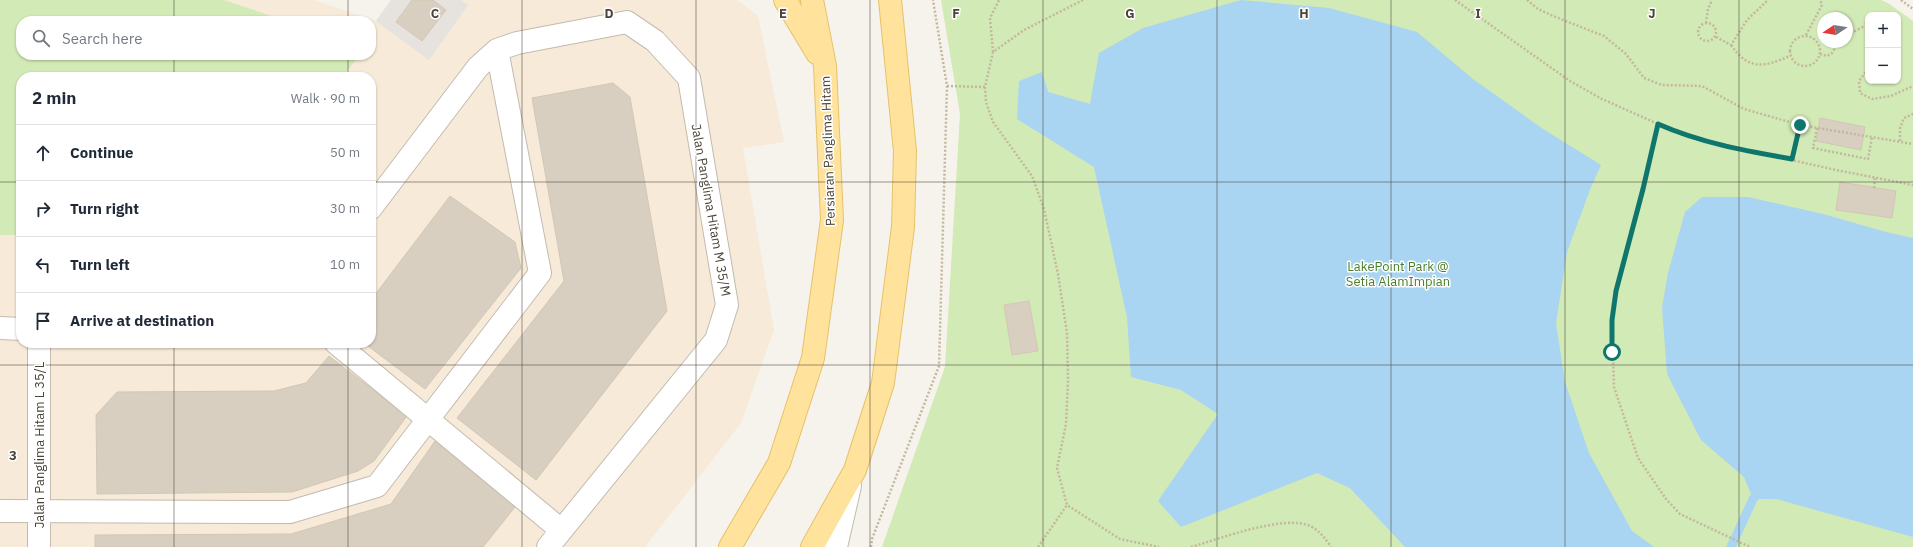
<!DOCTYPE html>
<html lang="en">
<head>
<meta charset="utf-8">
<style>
	:root { --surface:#fff; --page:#f6f6f7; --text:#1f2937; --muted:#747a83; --line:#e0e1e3 }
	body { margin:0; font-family:"IBM Plex Sans",sans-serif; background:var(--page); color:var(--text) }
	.controls { position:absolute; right:12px; top:12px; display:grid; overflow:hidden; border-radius:8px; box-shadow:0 1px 3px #0004 }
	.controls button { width:36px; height:36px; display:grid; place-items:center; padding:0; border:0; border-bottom:1px solid var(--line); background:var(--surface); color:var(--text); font:20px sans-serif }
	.compass { position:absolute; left:1817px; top:12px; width:36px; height:36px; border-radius:50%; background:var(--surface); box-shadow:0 1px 3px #0004; rotate:258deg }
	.stop { position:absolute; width:12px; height:12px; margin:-9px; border:3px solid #0f766e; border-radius:50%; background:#fff }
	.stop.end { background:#0f766e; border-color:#fff; box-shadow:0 1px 4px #0008 }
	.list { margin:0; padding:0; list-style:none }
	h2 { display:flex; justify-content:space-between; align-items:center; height:52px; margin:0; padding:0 16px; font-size:17px }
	h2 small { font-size:13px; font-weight:400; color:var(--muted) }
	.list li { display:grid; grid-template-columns:26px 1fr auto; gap:12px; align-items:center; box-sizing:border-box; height:56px; padding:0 16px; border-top:1px solid var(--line) }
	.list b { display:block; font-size:15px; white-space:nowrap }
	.list em { font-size:13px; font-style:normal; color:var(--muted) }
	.icon { flex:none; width:22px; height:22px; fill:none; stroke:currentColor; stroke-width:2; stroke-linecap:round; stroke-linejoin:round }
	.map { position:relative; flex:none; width:1913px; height:547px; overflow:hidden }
	.search { position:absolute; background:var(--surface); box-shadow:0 1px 3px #0004; left:16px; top:16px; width:360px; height:44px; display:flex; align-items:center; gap:10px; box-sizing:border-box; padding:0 14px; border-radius:16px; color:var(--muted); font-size:15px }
	.panel { position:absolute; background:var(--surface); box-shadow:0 1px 3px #0004; left:16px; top:72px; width:360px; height:276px; border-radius:16px }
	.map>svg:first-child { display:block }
</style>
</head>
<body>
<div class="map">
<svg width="1913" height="547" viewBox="0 0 1913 547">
	<rect width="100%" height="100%" fill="#f6f3ec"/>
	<path fill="#f7ead8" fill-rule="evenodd" d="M0,0H314L376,21L391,0H737L758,16L784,142L743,148L774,330L741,423L645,547H0ZM21,21H371V55H21ZM21,77H371V343H21Z"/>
	<path fill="#e6e2dd" d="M391,0H461L468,5L429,60L376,21Z"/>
	<path fill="#d2eab5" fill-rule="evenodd" d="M0,0H224L286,21H21V55H360L342,77H21V235H0Z
		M941,0H1881L1888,3L1913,21V547H882L945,367L960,114ZM1868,15H1898V81H1868ZM1823,18H1847V42H1823Z"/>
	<path fill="#a9d4f2" d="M1241,0L1329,8L1417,32L1473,79L1543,129L1601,165L1591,187L1567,252L1556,323L1565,382L1589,453L1632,531L1654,547H1405L1350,488L1317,473L1181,527L1158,501L1218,414L1181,390L1131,377L1127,317L1094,167L1017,119L1019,81L1042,72L1048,92L1090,104L1099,53L1143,28Z
		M1702,197H1748L1823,214L1886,232L1913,238V537L1776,499H1753L1744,477L1701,440L1667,374L1662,307L1668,273L1685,212Z"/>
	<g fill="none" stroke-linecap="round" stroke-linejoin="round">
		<path stroke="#a9d4f2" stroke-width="9" d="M1731,547L1753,499L1761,489"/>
	</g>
	<path fill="#d8cfc1" stroke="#d3c7b4" d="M412,0H433L446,10L422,41L396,22Z
		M613,83L630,97L667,311L536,480L457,418L564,281L532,98Z
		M1820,118L1865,127L1861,150L1816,141Z
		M1840,182L1896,191L1892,218L1836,210Z
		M450,196L515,242L521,268L425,389L364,343H371V300Z
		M1029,301L1038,351L1012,355L1004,305Z
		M329,356L407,416L374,461L358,471L292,492L97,494L96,415L117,392L274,391L306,383Z
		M435,441L515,507L483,547H95V535L291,534L391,504Z"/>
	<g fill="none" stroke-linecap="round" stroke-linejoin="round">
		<defs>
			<path id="minor" d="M371,208L478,67L497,50L517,43L627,22L655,41L689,78L727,305L716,340L548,547
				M0,328L21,329
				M336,343L561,530
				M0,511L290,512L377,486L540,273L497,50
				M39,547V343
				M836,547L850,486"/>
			<path id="major" d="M785,0L817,53
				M730,547L779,463L813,358L832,220L825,66L812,0
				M812,547L855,470L883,383L903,227L905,151L890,0"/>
		</defs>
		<use href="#minor" stroke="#c2bbae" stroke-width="24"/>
		<use href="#major" stroke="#e6c16a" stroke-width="24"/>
		<path stroke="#c4b79f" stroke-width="2.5" stroke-dasharray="2 2" stroke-linecap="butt" d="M1083,0L1024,30L993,52L985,87L986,102L993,122L1032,176L1044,209L1058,274L1067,333L1068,380L1066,424L1057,468L1067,505L1120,539L1159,547
			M1455,0L1570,81L1602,99L1685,136L1836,170L1913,185
			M1527,0L1538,9L1553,16L1604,36L1626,54L1644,78L1662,85L1702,86L1744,109L1800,125L1913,144
			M1901,0L1913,9
			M1698 32a9 9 0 1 1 18 0a9 9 0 1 1-18 0Z
			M1706,23L1708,9L1712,0
			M1806,35L1822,5L1820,0
			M1847,35L1863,27L1868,29
			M1790 51a15 15 0 1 1 30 0a15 15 0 1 1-30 0Z
			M1716,37L1731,45L1747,20L1768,0
			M1731,45C1749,71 1764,67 1790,56
			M993,52L990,18L999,0
			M1820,54L1827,56L1832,53L1839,42
			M1868,69L1859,81L1860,93L1872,99L1891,96L1913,86
			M947,86L985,87
			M1658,124L1643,189L1616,291L1612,320L1614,387L1638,458L1666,499L1680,514L1750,547
			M1817,128L1813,148L1868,159L1872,137
			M1900,141V128L1904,118L1913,114
			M1793,159L1800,125
			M1874,188L1875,178
			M871,547L872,539L939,366L947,86L933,0
			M1038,547L1067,505
			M1191,547C1219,539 1285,514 1310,526C1320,531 1325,538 1331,547"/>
		<use href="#minor" stroke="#fff" stroke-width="22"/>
		<use href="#major" stroke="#ffe39c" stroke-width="22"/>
	</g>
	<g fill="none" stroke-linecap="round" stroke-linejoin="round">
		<path stroke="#0f766e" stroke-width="5" d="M1612,352V320L1616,291L1643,189L1658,124C1701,143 1746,151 1792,159L1800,125"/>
	</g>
	<path fill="none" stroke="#4b4439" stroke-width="1" stroke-opacity="0.55" d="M174,0V21M348,0V21M522,0V547M696,0V547M870,0V547M1043,0V547M1217,0V547M1391,0V547M1565,0V547M1739,0V547M174,55V77M348,55V77M0,182H21M371,182H1913M174,343V547M348,343V547M0,365H1913"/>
	<g text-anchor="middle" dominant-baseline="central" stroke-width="3" stroke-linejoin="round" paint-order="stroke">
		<g font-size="13" fill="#4b4439" stroke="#fff">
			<text transform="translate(828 151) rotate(-92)">Persiaran Panglima Hitam</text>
			<text transform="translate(711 210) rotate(80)">Jalan Panglima Hitam M 35/M</text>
			<text transform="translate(39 445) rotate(-90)">Jalan Panglima Hitam L 35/L</text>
		</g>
		<g font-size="13" fill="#4a7f2a" stroke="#fff">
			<text x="1398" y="266">LakePoint Park @<tspan x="1398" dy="15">Setia AlamImpian</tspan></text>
		</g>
	</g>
	<g font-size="13" text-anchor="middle" font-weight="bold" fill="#4b4439" stroke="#fff" stroke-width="3" stroke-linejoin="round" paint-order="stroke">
		<text x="435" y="18">C</text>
		<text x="609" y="18">D</text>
		<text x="783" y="18">E</text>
		<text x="956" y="18">F</text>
		<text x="1130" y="18">G</text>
		<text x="1304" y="18">H</text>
		<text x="1478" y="18">I</text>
		<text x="1652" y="18">J</text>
		<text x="13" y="460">3</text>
	</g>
</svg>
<div class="controls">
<button>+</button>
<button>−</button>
</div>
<svg class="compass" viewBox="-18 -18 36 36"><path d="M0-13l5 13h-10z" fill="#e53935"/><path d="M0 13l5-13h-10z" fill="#747a83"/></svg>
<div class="stop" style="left:1612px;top:352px"></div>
<div class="stop end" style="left:1800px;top:125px"></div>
<div class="search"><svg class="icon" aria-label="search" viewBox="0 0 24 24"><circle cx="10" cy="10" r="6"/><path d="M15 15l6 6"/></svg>Search here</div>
<section class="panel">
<h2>2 min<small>Walk · 90 m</small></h2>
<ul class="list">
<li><svg class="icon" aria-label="ahead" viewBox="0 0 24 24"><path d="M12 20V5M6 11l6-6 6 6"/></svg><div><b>Continue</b></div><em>50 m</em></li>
<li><svg class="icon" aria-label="right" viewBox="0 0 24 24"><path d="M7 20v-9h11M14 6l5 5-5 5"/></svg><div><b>Turn right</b></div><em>30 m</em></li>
<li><svg class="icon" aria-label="left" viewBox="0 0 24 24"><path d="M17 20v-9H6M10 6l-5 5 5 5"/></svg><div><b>Turn left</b></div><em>10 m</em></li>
<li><svg class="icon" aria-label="arrive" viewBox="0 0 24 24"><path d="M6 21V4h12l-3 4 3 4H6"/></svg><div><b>Arrive at destination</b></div></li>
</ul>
</section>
</div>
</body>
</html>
